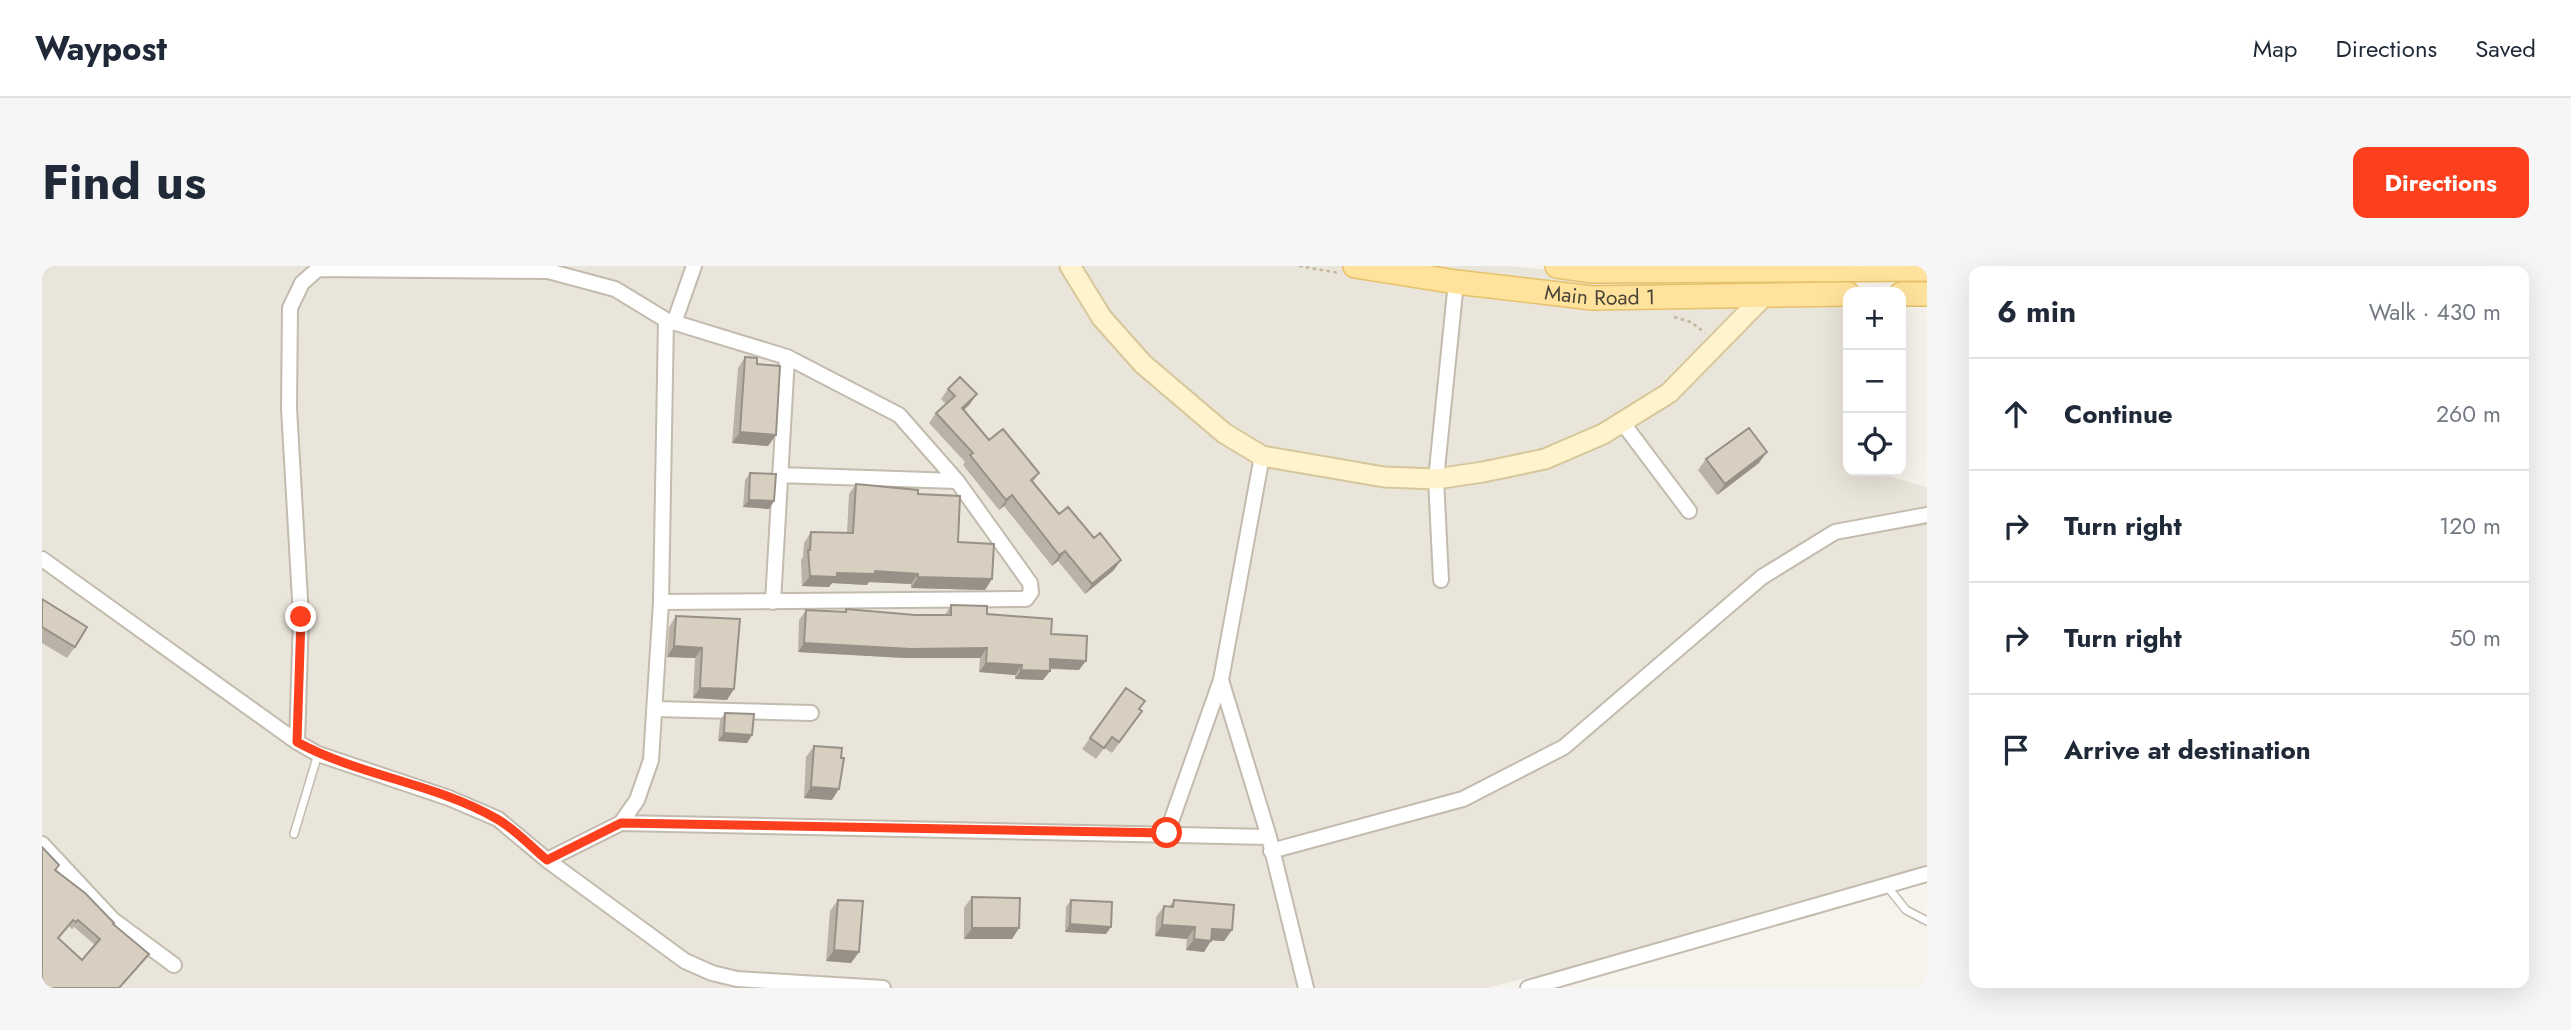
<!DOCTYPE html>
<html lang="en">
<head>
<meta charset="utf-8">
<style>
	:root { --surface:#fff; --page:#f6f6f7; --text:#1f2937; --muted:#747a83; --line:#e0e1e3; --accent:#fc3f1d }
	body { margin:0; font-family:Jost,sans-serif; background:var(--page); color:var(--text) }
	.controls { position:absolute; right:21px; top:21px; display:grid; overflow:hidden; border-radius:14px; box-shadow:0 7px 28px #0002 }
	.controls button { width:63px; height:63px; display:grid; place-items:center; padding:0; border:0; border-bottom:2px solid var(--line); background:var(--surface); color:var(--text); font:35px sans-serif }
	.stop { position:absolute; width:21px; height:21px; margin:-16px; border:5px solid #fc3f1d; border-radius:50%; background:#fff }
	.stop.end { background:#fc3f1d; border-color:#fff; box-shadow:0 2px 7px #0008 }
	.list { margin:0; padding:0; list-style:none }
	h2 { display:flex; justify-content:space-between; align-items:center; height:91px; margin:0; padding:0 28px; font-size:30px }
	h2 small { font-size:23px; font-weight:400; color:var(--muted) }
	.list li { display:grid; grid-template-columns:46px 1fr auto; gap:21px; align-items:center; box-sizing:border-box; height:112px; padding:0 28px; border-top:2px solid var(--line) }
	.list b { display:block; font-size:26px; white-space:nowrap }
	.list em { font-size:23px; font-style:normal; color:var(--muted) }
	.icon { flex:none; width:38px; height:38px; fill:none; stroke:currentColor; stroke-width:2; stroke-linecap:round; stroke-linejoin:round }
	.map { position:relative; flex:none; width:1885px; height:722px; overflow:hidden; border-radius:14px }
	header { display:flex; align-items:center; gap:42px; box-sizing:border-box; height:98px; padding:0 35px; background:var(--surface); border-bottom:2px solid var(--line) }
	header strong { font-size:33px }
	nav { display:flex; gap:38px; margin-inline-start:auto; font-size:24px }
	.intro { display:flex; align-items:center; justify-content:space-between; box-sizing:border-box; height:168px; padding:0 42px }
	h1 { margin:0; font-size:49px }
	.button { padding:18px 32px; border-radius:14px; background:var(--accent); color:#fff; font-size:24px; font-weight:700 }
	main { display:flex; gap:42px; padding:0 42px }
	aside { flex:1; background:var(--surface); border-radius:14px; box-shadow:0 7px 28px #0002 }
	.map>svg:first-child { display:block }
</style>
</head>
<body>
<header>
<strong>Waypost</strong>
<nav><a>Map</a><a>Directions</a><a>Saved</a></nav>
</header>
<div class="intro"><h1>Find us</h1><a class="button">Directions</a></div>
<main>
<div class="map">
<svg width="1885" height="722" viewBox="0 0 1885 722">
	<rect width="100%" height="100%" fill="#f6f3ec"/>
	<path fill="#eae5da" d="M0,0H1461L1806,28V205H1843V209L1885,221V615L1444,722H0Z"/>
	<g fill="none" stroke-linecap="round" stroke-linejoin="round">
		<defs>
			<path id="lane" d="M252,568L276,488
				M1844,619L1864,644L1885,655"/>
			<path id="street" d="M632,57L652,0
				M1580,156L1647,245
				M737,209L915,215
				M0,293L255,476L276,488L407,532L456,553L505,594L643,695L670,707L695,713L841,722
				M1399,314L1394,213L1414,16
				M731,336L745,91
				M1179,414L1227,571L1264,722
				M612,443L769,447
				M255,476L259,351L247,142L248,42L260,17L276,3L506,5L573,23L624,54L745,91L857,149L915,215L988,317L989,326L984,333L619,336
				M579,557L1227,571
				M1125,567L1179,414L1220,190
				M0,578L71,654L132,699
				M1229,585L1421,533L1522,481L1720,311L1793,266L1885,249
				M505,594L579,557L595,534L609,494L619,336L624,54
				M1486,722L1885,608"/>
			<path id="secondary" d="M1028,0L1060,52L1101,98L1182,167L1220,190L1342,211L1394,213L1441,206L1503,193L1561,168L1627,127L1721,31"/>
			<g id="primary">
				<path id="s1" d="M1313,0L1414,16L1551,32L1806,28"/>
				<path d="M1515,0L1551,5L1885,3"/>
				<path d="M1859,28H1885"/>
			</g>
		</defs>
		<use href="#lane" stroke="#c2bbae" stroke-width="10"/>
		<use href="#street" stroke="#c2bbae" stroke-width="18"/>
		<use href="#secondary" stroke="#d6c79b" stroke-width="23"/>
		<use href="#primary" stroke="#e6c16a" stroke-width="26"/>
		<path stroke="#c4b79f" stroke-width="2.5" stroke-dasharray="3.5 3.5" stroke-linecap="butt" d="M1257,0L1297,7
			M1632,51L1649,56L1663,67"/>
		<use href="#lane" stroke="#fff" stroke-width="7"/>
		<use href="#street" stroke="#fff" stroke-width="14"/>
		<use href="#secondary" stroke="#fff3cd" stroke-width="19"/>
		<use href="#primary" stroke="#ffe39c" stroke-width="23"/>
	</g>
	<path fill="#bab2a6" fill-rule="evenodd" d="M703,91L734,169L726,180L690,177L696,102Z
		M906,123L928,138L922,144L947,174L997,207L991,216L1017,248L1072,304L1043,328L1016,295L1010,300L962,240L957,244L921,199L923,196L887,157L894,147L904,138L899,133Z
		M1664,193L1717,197L1675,229L1656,204Z
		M708,207L732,235L727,243L701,241L703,214Z
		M814,218L876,228L916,276L950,313L943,324L869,322V318L827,316L825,319L790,317L787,321L760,320L759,294L761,291L762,277L769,266L805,267L807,228Z
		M0,333L33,381L25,392L0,377Z
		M909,339L945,348L1009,368L1037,404L1008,403V405L1001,414L973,413V409L937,406L938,392H863L756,386L757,354L764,344L802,346L804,343L873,349H903Z
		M634,350L698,353L685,434L651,432L653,392L625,391L627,361Z
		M1084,422L1097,443L1100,445L1070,487L1062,482L1054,493L1040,483Z
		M683,447L710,469L705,477L676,475L678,454Z
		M772,480L790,534L762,532L764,491Z
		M0,581L17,599L14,604L71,658L102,694L0,722ZM27,660L30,663L32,661L53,679L40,694L16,672Z
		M930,631L977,662L970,673H922V642Z
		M796,634L817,686L809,697L784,695L788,645Z
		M1029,634L1064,668L1023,666L1024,641Z
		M1132,634L1190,664L1182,675L1169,674L1162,686L1144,684L1145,673L1113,670L1114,651L1122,640L1127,641Z"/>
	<path fill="#979187" d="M935,128L928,138L913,152L920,142Z
		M698,166L734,169L726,180L690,177Z
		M1725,186L1717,197L1675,229L1683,218Z
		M970,229L962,240L957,244L964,234Z
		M707,234L732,235L727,243L701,241Z
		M1023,285L1016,295L1010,300L1017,289Z
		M1079,294L1072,304L1043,328L1050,318Z
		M833,305L876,308L869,318L827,316L825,319L790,317L787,321L760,320L768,310L795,307Z
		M876,311L950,313L943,324L869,322Z
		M762,377L945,382L938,392H863L756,386Z
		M632,380L660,382L653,392L625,391Z
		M1008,393L1044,395L1037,404L1002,402Z
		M944,397L980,399L973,409L937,406Z
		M979,404L1008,405L1001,414L973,413Z
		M658,422L692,423L685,434L651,432Z
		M682,467L710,469L705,477L676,475Z
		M769,521L797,523L790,534L762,532Z
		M1028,658L1069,661L1064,668L1023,666Z
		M1120,659L1153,661L1145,673L1113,670Z
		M930,662H977L970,673H922Z
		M1170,663L1190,664L1182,675L1163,674Z
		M1152,673L1169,675L1162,686L1144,684Z
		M792,684L817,686L809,697L784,695Z"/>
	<path fill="#d8cfc1" stroke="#979187" stroke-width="2" fill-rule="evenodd" d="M703,91L715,92V98L738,100L734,169L698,166Z
		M918,111L935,128L920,142L947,174L961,163L997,207L989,214L1017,248L1026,241L1052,272L1058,267L1079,294L1050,318L1023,285L1017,289L970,229L964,234L928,189L931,187L894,147L913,130L906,123Z
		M1707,162L1725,186L1683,218L1664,193Z
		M708,207L734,208L732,235L707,234Z
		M814,218L876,224V228L918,230L916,276L952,278L950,313L876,311V308L833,305V308L795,307V311L768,310L766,284H768L769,266L811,267Z
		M0,333L45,361L33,381L0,361Z
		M909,339L945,340V348L1010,353L1009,368L1045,370L1044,395L1008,393V405L979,404L980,399L944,397L945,382L869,383L762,377L764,344L804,346V343L873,349H909Z
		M634,350L698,353L692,423L658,422L660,382L632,380Z
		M1084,422L1103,435L1097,443L1100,445L1077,476L1070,471L1062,482L1048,472Z
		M683,447L712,448L710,469L682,467Z
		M772,480L800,482L799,492H802L797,523L769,521Z
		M0,581L17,599L13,604L43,627L72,657L71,658L107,688L77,722H0ZM31,654L34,656L36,654L58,673L40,694L16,672Z
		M930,631L978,632L977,662H930Z
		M796,634L821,635L817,686L792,684Z
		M1029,634L1070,636L1069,661L1028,658Z
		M1132,634L1192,639L1190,664L1170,663L1169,675L1152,673L1153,661L1120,659L1122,640L1131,641Z"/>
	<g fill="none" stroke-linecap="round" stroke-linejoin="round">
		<path stroke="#fc3f1d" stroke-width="9" d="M259,351L255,476C317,510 393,517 455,553C473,563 489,581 505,594L579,557L1125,567"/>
	</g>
	<g text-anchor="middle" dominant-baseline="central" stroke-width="5" stroke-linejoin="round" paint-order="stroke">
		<g font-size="21" fill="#4b4439" stroke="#fff">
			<text stroke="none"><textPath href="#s1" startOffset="247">Main Road 1</textPath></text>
		</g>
	</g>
</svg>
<div class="controls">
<button>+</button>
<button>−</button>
<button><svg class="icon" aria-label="locate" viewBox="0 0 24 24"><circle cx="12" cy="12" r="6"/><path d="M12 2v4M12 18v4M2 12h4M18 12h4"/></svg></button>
</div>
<div class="stop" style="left:1125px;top:567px"></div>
<div class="stop end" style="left:259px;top:351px"></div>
</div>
<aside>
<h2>6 min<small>Walk · 430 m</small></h2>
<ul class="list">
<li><svg class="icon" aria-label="ahead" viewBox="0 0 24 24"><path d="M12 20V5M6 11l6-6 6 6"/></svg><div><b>Continue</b></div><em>260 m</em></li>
<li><svg class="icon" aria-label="right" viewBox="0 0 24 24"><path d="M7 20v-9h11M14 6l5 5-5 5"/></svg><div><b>Turn right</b></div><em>120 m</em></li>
<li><svg class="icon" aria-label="right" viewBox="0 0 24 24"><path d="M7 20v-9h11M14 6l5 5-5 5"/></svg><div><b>Turn right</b></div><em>50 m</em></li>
<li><svg class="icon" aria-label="arrive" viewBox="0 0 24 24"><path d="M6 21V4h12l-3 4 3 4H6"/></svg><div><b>Arrive at destination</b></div></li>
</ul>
</aside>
</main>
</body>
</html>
